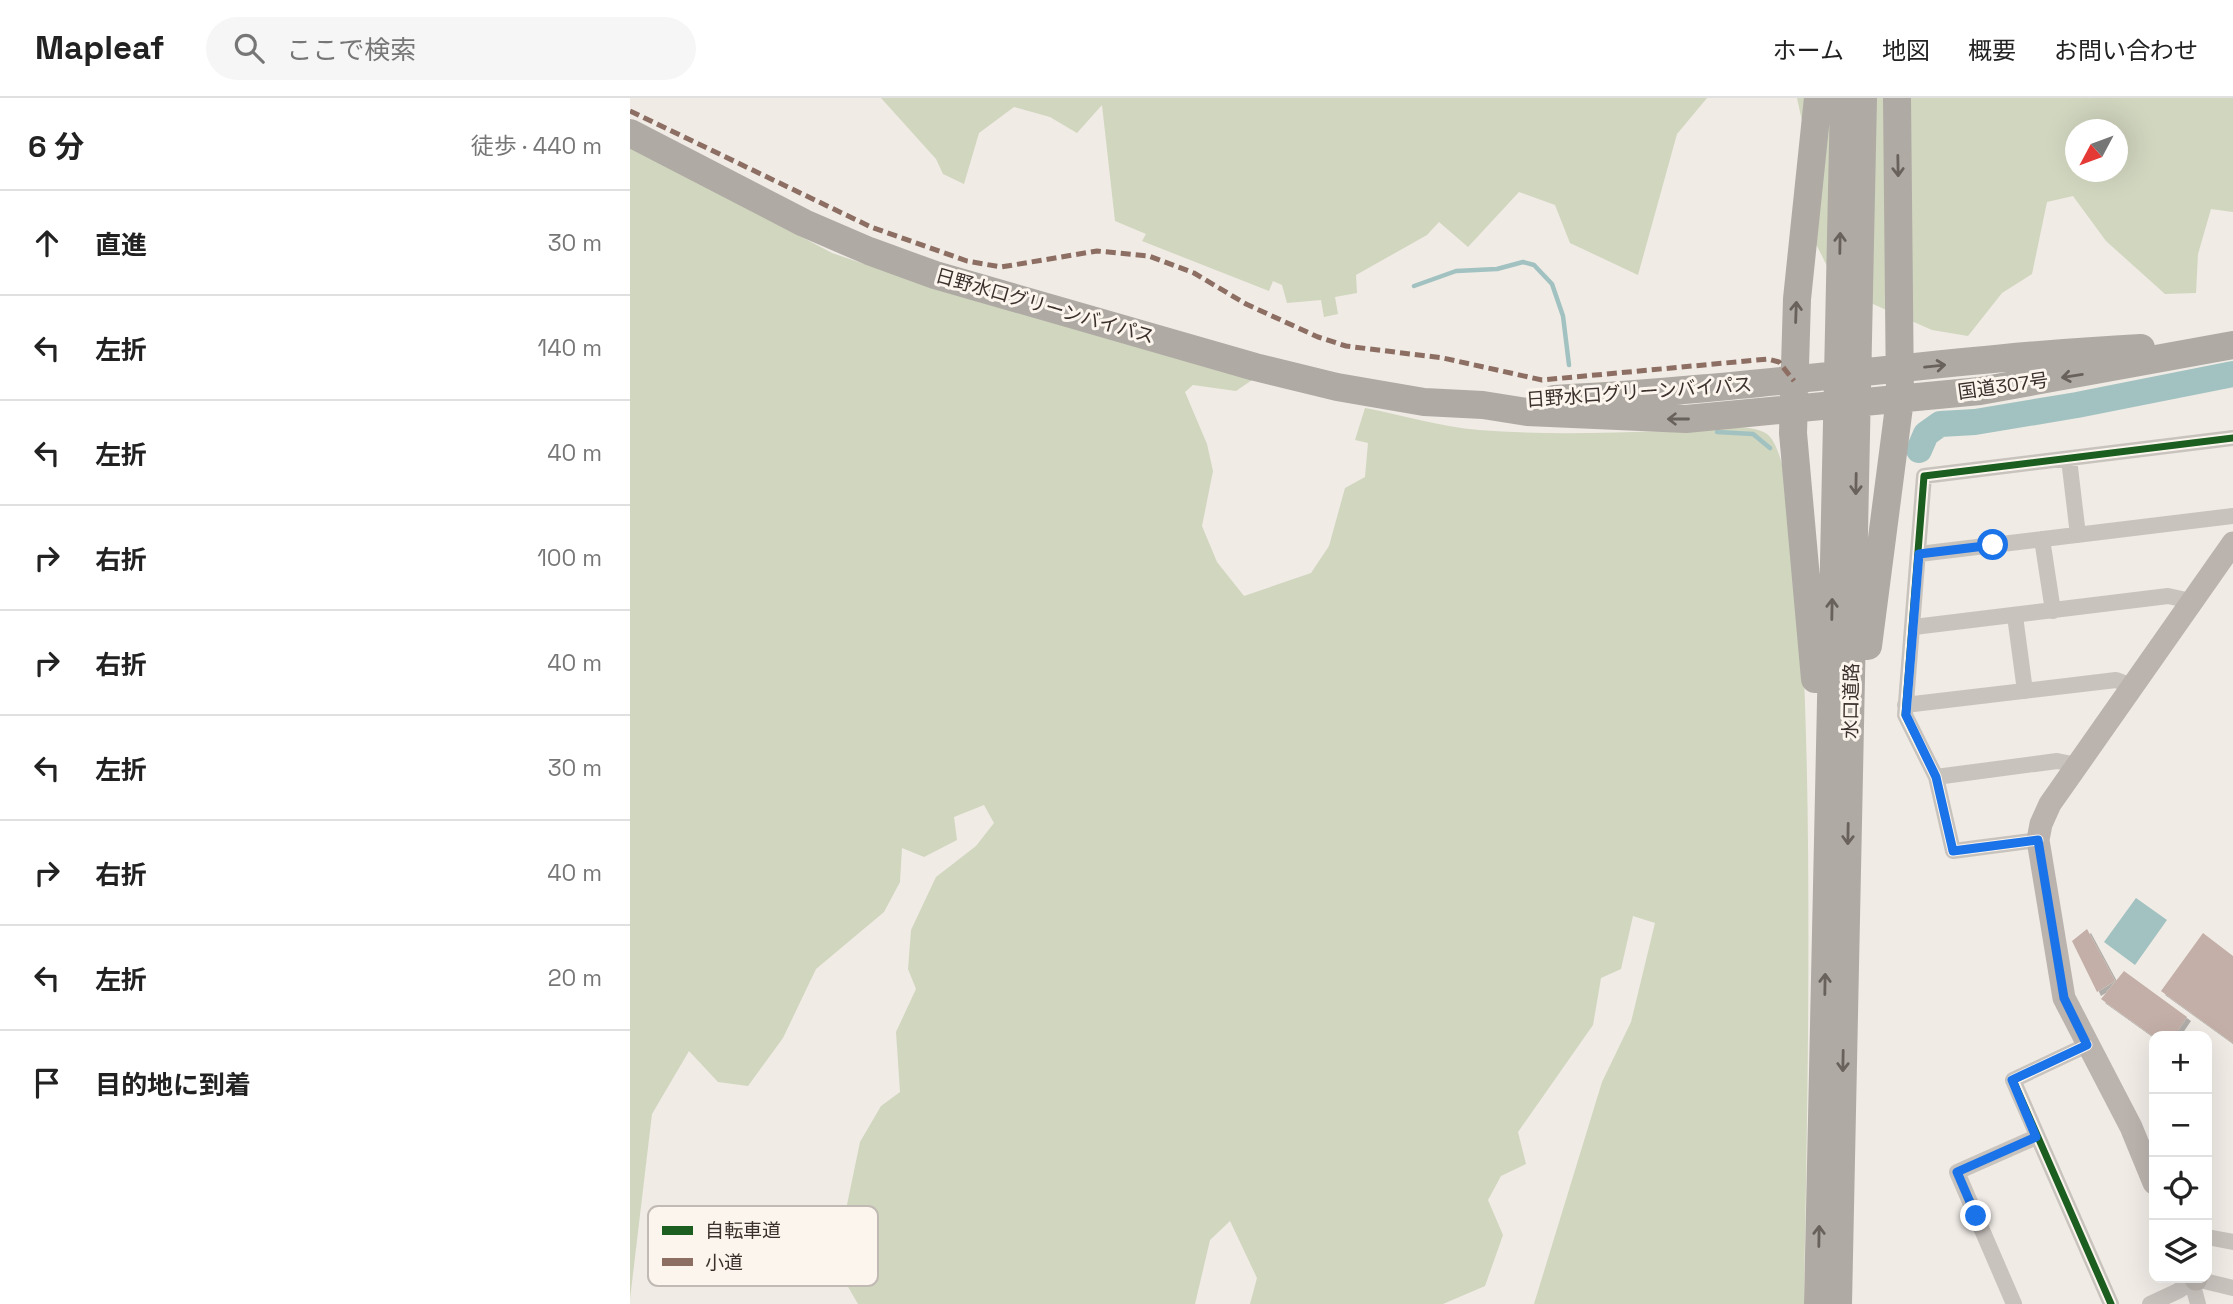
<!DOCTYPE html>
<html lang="ja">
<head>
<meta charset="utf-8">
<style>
	:root { --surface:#fff; --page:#f6f6f6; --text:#222; --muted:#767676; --line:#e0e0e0 }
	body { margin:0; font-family:"Space Grotesk","Noto Sans JP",sans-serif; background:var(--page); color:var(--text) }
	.controls { position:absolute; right:21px; bottom:21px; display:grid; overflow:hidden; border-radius:14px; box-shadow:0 7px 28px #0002 }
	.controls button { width:63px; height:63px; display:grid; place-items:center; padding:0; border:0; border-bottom:2px solid var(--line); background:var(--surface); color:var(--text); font:35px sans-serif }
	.compass { position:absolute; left:1435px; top:21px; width:63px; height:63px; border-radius:50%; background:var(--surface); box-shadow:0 7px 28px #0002; rotate:229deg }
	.stop { position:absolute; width:21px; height:21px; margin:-16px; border:5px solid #1a73e8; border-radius:50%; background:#fff }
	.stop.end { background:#1a73e8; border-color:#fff; box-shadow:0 2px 7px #0008 }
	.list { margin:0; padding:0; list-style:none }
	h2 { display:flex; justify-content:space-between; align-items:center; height:91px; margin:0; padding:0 28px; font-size:30px }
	h2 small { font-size:23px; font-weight:400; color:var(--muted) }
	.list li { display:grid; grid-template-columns:46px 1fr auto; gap:21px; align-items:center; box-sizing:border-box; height:105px; padding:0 28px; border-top:2px solid var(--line) }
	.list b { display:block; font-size:26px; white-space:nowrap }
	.list em { font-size:23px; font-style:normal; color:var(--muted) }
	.icon { flex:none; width:38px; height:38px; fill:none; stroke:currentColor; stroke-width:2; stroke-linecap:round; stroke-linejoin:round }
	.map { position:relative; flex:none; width:1603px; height:1206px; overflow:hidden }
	header { display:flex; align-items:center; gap:42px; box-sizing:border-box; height:98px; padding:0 35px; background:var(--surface); border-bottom:2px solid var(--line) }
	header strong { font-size:33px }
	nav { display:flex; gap:38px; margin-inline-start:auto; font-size:24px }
	.search { width:490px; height:63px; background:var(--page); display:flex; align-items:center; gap:18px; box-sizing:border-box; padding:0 24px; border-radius:38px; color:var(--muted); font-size:26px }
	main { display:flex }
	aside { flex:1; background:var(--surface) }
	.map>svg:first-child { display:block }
</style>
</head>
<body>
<header>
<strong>Mapleaf</strong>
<div class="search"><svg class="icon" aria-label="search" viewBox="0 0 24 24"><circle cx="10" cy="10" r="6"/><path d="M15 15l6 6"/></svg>ここで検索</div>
<nav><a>ホーム</a><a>地図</a><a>概要</a><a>お問い合わせ</a></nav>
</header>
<main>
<aside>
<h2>6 分<small>徒歩 · 440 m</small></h2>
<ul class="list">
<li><svg class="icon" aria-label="ahead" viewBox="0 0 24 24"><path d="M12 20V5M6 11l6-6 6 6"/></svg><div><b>直進</b></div><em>30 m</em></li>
<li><svg class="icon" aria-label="left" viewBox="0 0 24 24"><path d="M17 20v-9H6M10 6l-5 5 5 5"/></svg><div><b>左折</b></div><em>140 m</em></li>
<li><svg class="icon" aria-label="left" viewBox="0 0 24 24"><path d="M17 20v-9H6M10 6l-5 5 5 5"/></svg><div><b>左折</b></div><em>40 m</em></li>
<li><svg class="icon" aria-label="right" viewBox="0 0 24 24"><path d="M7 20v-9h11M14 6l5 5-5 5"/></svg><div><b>右折</b></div><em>100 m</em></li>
<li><svg class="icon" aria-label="right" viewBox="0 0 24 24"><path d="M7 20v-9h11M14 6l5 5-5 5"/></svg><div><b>右折</b></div><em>40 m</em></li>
<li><svg class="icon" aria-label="left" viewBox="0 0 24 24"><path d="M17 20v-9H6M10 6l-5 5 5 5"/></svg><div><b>左折</b></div><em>30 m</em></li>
<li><svg class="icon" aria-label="right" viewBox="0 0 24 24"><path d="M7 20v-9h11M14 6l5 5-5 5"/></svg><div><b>右折</b></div><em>40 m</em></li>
<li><svg class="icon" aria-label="left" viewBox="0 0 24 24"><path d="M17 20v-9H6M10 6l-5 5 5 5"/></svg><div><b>左折</b></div><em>20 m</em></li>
<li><svg class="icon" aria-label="arrive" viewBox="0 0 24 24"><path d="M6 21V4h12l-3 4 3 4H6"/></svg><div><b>目的地に到着</b></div></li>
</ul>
</aside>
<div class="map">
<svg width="1603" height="1206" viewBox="0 0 1603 1206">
	<defs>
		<filter id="shadow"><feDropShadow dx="4" dy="4" stdDeviation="0" flood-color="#0004"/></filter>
	</defs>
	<rect width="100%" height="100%" fill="#f0ebe5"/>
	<path fill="#d1d6bf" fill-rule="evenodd" d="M251,0H1077L1047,36L1008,177L940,145L925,107L889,94L838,149L809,124L797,137L726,177L727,195L705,199L708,216L694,219L691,202L657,205L652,187L643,183L639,193L512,143L516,136L485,123L472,7L447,35L420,19L384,9L349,35L334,86L313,76L306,61Z
		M1167,0H1603V114L1581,111L1568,156L1566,195L1535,196L1476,143L1443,98L1417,104L1402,176L1372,195L1338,238L1302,232L1227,199L1206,186L1186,146L1187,92ZM1446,32H1488V74H1446Z
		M0,48L202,155L296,187L622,282L606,293L563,287L555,294L577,346L583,373L572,428L587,464L614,498L681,475L699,448L715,390L735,379L738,345L725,342L735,310C772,317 811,329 849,332C910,337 974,335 1036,333C1058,332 1120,323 1137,336C1196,379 1175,1095 1174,1206H904L972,984L1001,924L1025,825L1003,818L991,871L971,880L963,927L888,1034L896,1066L871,1078L858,1102L873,1137L855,1188L813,1206H620L627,1180L600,1123L580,1142L565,1206H228L210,1175L213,1126L230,1044L251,1008L270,994L266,934L286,891L278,871L281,832L306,779L346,748L364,725L354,707L324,719L327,742L294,759L272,750L270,784L254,814L186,871L153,940L118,988L88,984L59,953L22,1016L0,1201Z"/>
	<path fill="#a1c2c1" d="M1506,800L1537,822L1505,867L1474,844Z"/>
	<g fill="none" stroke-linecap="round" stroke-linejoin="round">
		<path stroke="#a1c2c1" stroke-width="4.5" d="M784,188L826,173L867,171L893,164L904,167L922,186L933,218L939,267
			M1087,334L1123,336L1140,350"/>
		<path stroke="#a1c2c1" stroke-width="26" d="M1289,352L1296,336L1310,326L1345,324L1447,307L1603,276"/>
	</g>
	<path fill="#c3afa7" filter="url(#shadow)" d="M1457,831L1485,883L1467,894L1442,843Z
		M1573,835L1603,858V945L1531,893Z
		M1494,873L1557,919L1544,938L1524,939L1471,901Z"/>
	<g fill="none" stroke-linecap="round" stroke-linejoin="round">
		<path stroke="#c9c3be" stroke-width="16" d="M1439,361L1448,437
			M1412,441L1423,513
			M1289,456L1603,418
			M1385,518L1395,593
			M1284,529L1538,498L1561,503
			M1275,607L1486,582L1502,588
			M1306,679L1427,663L1447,667
			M1408,742L1323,753L1306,679L1275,617L1294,378L1603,340
			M1457,947L1383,982L1481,1206
			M1577,1139L1603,1144
			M1562,1184L1568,1206
			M1384,1206L1327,1074L1406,1039
			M1520,1206L1548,1193L1566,1181L1603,1190"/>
		<path stroke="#bab3ae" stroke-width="23" d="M1524,1085L1501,1029L1434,900L1408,742L1411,726L1420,706L1603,445
			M1566,1180V1181"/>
		<path stroke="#afaaa4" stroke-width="28" d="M0,35L174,125L239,153L305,177L625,269L707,289L794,304L853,307L897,314L1056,321L1350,293L1603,247
			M924,301C1121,292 1315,260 1511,250
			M1238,548L1270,301L1267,0
			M1185,581L1163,335L1167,201L1188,0
			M1188,1206L1214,0
			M1208,1206L1233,0"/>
		<path stroke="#8d6e63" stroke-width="5" stroke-dasharray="10 5" stroke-linecap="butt" d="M0,13L241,129L337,163L371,169L467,153L519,158L564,175L616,206L688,239L716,248L813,260L912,282L1138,261L1149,264L1164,283"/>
		<defs>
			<path id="cycleway" d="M1408,742L1323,753L1306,679L1275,617L1294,378L1603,340
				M1457,947L1383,982L1481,1206"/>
		</defs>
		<use href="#cycleway" stroke="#fbf5ee" stroke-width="11"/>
		<use href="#cycleway" stroke="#1b5e20" stroke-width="7"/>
	</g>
	<defs><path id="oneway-shaft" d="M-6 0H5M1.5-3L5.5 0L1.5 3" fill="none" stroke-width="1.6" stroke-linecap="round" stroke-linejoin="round" transform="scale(1.75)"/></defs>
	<g stroke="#69615b">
		<use href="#oneway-shaft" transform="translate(1268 68) rotate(89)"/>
		<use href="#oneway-shaft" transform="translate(1210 145) rotate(-89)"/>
		<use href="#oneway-shaft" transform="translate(1166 214) rotate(-88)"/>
		<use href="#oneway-shaft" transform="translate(1305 268) rotate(-6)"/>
		<use href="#oneway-shaft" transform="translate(1442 278) rotate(171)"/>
		<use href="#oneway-shaft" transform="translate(1048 321) rotate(180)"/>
		<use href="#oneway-shaft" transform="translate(1226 386) rotate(91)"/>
		<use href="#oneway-shaft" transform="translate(1202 511) rotate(-89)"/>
		<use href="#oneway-shaft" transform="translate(1218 736) rotate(91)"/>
		<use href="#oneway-shaft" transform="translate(1195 886) rotate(-89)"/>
		<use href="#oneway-shaft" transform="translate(1213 963) rotate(91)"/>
		<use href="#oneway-shaft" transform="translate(1189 1138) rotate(-89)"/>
	</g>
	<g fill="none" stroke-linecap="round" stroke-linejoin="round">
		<path stroke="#1a73e8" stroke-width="9" d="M1346,1118L1327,1074L1406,1039L1382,982L1457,947L1434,900L1408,742L1323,753L1306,679L1276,617L1289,456L1363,447"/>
	</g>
	<g text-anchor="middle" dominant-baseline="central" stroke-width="6" stroke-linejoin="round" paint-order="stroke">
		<g font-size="19" fill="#3b302b" stroke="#fbf5ee">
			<text transform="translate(415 208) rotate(16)">日野水口グリーンバイパス</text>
			<text transform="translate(1373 288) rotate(-8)">国道307号</text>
			<text transform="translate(1009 294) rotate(-4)">日野水口グリーンバイパス</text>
			<text transform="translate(1221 603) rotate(-89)">水口道路</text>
		</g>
	</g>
	<rect x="18" y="1108" width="230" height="80" rx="10" fill="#fbf5ee" stroke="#c1bab4" stroke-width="2"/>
	<rect x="32" y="1128" width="31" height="9" fill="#1b5e20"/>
	<rect x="32" y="1160" width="31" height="8" fill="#8d6e63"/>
	<g font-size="19" fill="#3b302b">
		<text x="75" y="1139">自転車道</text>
		<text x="75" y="1171">小道</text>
	</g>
</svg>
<div class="controls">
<button>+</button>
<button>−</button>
<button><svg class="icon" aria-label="locate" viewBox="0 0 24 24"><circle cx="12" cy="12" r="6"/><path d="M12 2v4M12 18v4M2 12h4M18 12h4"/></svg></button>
<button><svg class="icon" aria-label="layers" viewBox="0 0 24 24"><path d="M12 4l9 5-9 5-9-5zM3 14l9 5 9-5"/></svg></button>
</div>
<svg class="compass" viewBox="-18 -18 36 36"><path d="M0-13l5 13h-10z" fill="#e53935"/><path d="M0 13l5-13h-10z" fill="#767676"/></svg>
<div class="stop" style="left:1363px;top:447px"></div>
<div class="stop end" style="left:1346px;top:1118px"></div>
</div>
</main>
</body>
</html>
